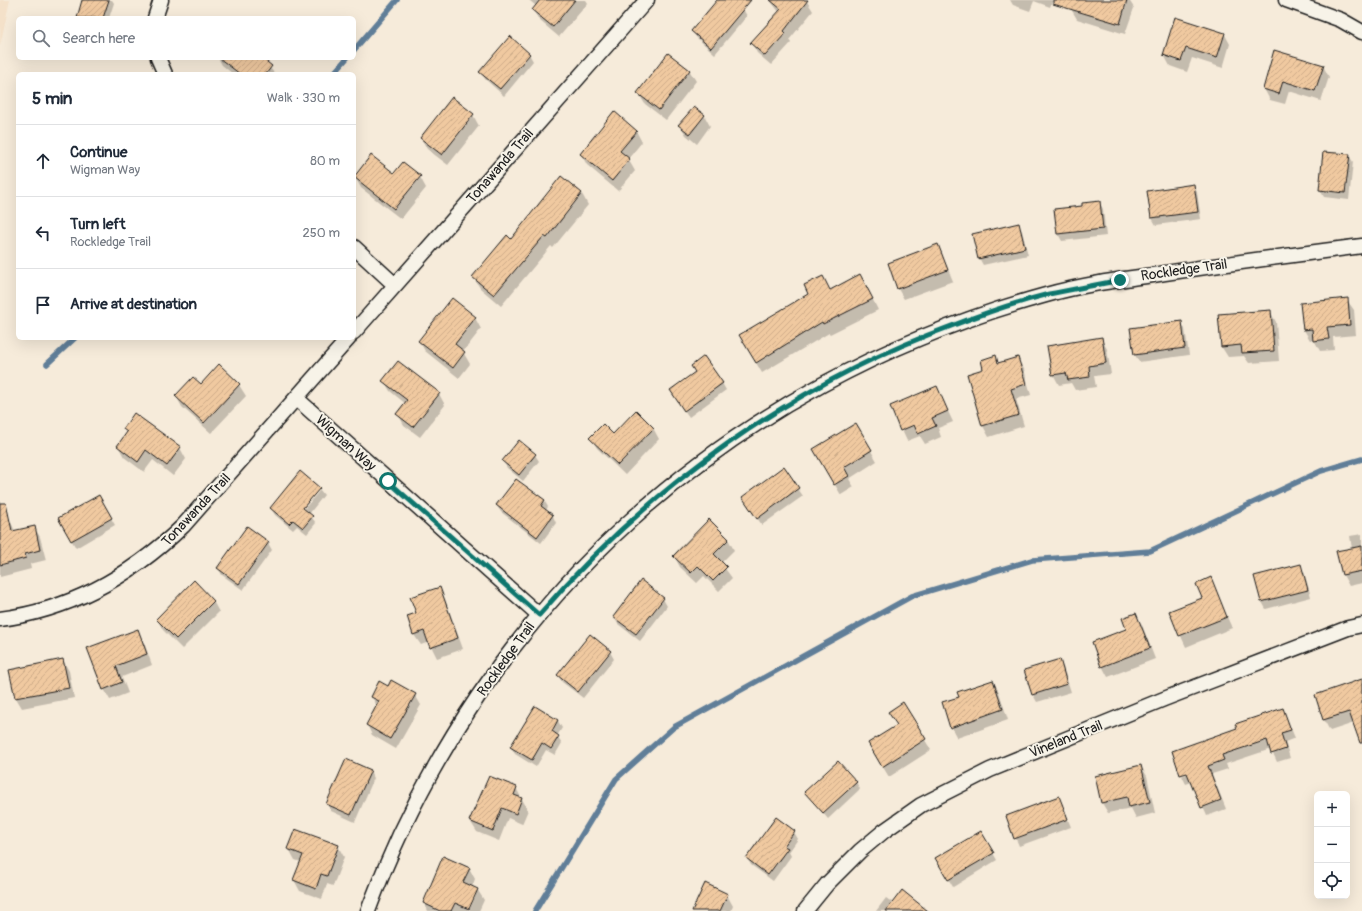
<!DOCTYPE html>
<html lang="en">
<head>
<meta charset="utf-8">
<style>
	:root { --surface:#fff; --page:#f6f6f7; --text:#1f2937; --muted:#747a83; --line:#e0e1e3 }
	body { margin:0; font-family:Pangolin,sans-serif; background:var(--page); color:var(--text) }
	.controls { position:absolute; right:12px; bottom:12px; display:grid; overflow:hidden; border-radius:6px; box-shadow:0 4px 16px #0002 }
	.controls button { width:36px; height:36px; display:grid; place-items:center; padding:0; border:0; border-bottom:1px solid var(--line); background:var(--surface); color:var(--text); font:20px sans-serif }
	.stop { position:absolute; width:12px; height:12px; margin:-9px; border:3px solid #0f766e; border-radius:50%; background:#fff }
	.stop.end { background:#0f766e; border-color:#fff; box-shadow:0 1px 4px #0008 }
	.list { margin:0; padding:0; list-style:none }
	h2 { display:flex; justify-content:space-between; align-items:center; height:52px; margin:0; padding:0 16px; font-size:17px }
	h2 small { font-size:13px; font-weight:400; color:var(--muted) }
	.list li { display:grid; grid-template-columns:26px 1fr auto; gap:12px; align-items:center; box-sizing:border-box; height:72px; padding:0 16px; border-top:1px solid var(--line) }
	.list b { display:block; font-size:15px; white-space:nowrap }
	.list p { margin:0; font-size:13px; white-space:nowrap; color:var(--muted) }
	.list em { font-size:13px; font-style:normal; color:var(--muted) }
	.icon { flex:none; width:22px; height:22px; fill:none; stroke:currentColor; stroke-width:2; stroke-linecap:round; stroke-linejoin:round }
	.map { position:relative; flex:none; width:1362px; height:911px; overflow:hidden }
	.search { position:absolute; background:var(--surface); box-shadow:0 4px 16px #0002; left:16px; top:16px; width:340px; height:44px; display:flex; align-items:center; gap:10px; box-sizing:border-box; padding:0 14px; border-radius:6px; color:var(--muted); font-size:15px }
	.panel { position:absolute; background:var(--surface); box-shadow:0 4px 16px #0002; left:16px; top:72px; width:340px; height:268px; border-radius:6px }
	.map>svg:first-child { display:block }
</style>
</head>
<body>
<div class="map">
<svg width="1362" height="911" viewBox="0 0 1362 911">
	<defs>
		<pattern id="building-hatch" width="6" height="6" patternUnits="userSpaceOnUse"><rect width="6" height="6" fill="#f0c9a0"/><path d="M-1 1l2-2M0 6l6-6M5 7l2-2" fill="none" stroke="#cdac89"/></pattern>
	</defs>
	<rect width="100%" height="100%" fill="#f6ebda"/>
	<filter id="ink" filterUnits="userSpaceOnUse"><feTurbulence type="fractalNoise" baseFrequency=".025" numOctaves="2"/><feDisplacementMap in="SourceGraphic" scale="8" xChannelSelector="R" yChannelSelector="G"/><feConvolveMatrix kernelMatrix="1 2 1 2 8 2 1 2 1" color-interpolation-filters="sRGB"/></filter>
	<g filter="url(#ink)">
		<path fill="#f4e1c9" d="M0,0H10L0,46Z"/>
		<path fill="#0003" d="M84,0H112L114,3L109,18H78Z
			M529,0H586L588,3L559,37L539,20L533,10L536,6Z
			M719,0H733L743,9L747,16L715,54L697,38L692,31Z
			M770,0H806L813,11L789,40L791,43L771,65L757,53L752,43L779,12Z
			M1010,0H1053L1050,7L1034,1L1030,11L1013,5Z
			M1074,0H1129L1134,8L1125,34L1077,19L1071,9Z
			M1224,33L1230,44L1223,68L1192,58L1187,72L1170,66L1164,55Z
			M1275,51L1323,66L1329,77L1321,101L1289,91L1285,104L1270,100L1264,89Z
			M529,54L533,61L504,96L485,79L481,72Z
			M218,58H262L275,74H233L222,65Z
			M689,70L696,81L666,120L645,104L638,93Z
			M614,112L636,131L642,142L628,159L635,171L618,191L587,165L581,154Z
			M473,115L479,126L448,165L427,149L421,138Z
			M704,115L710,126L697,144L686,135L680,125Z
			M1324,153L1349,155L1353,162L1349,200L1324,197L1320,190Z
			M394,175L420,177L426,188L401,219L361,188L355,177Z
			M561,177L582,194L588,205L553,248L551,246L501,306L480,288L473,277L511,240Z
			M1193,185L1197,192L1201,219L1156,225L1152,218L1148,191Z
			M1099,202L1103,209L1106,236L1062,241L1058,234L1055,210L1083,207Z
			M1018,224L1022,231L1028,255L983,265L979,258Z
			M938,245L953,281L904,299L898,289L889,264Z
			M866,286L878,310L830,334L829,333L762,373L740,335Z
			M1347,300L1354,310L1356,335L1333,337L1334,350L1320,351L1314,340H1310L1304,330Z
			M1270,311L1276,322L1279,361L1249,363L1244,356L1228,357L1221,346Z
			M475,318L481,329L463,352L470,364L459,378L425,351L419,341Z
			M1181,322L1185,329L1189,355L1139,362L1135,355Z
			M1101,338L1107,349L1111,374L1094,376L1096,387L1075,390L1071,383L1059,385L1053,374Z
			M995,356L999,364L1017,358L1024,369L1031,395L1016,399L1024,426L989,437L983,426L968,375L984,369Z
			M219,366L239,385L246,396L211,433L182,407L176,396L201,386Z
			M384,381L439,394L445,405L420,437L404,425L398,414L406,404L390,391Z
			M722,383L726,390L689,417L675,397Z
			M937,388L953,422L938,428L941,437L925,444L920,436L907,441L891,407Z
			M855,424L877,461L849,479L854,487L841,495L814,449Z
			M653,428L659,439L625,475L597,448L591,438Z
			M124,429L180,448L186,459L173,476L153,460L144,472L124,457L118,446L127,434Z
			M535,455L539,461L523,481L507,468L503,461Z
			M784,468L803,496L762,525L747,504Z
			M319,488L300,512L301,513L320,490L324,495L309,514L316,523L307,534L297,526L293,530L275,515L271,508Z
			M98,496L115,525L76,548L59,519Z
			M544,500L548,507L545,511L553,516L556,523L541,543L501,512L497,506Z
			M8,516L15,531L34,527L40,537L46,560L30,564L31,569L0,577V518Z
			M247,527L268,543L272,550L243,590L222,575L218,568Z
			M1362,534V583L1349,586L1343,575L1338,552L1352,549L1350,536Z
			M728,539L734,550L721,563L732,578L719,591L704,576L697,583L680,567L674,556Z
			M1300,565L1304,572L1311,597L1266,609L1262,602L1255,577Z
			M1210,579L1232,628L1186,647L1170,612L1203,598Z
			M439,588L445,599L463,649L437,658L429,642L421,645L414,635L408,617L417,614Z
			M663,599L667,606L640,641L618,624L614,617Z
			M213,601L219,612L182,649L163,630L157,619Z
			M1136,614L1142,625L1155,659L1108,677L1102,666Z
			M137,630L143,640L152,665L122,677L128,693L110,700L104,689L88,648Z
			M610,652L614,659L583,698L562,682L558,675Z
			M63,660L69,671L74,698L22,708L16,698Z
			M1059,660L1063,667L1071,692L1037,702L1033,695L1025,670Z
			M993,681L999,692L1008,720L957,738L951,727L960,697Z
			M1362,681V734L1354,723L1330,731L1324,720L1316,696Z
			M388,687L415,695L421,705L396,749L372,735L367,725L377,706L372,697Z
			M903,704L931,750L889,777L869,744L898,726Z
			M535,707L558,721L562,728L557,736L562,743L555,755L546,750L536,767L515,754L511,747Z
			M1283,709L1295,738L1285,742L1290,758L1277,762L1271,749L1226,764L1228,769L1212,774L1226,809L1207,816L1192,782L1186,784L1182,776L1192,772V770L1181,775L1173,751L1238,728Z
			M1141,766L1147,776L1155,813L1136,818L1131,808L1108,813L1102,803Z
			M370,771L374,778L355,822L331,811L327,804Z
			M856,782L860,789L828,819L806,793Z
			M516,788L528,810L522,824L508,818L499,841L477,832L470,821Z
			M1059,797L1071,827L1019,846L1007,817Z
			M794,832L798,839L789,852L791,856L773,881L751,865L747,858Z
			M981,832L997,860L953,887L937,859Z
			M338,846L344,857L333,886L327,884L322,899L300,891L294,880L301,862L295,860L289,849Z
			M469,868L475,879L472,887L477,889L484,900L479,911H469L476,895H474L467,911H428L424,903Z
			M727,895L733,906L731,911H693Z
			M886,898L893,903L922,911H876Z"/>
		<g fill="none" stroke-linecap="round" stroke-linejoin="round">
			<path stroke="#617e98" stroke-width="5.5" d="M354,50L397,0
				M333,74L347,58
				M47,364L75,338
				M535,911L616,779L674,727L912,596L1032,560L1150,551L1321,471L1362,459"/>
		</g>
		<path fill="url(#building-hatch)" stroke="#1c1c1c" d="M82,0H109L103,18H77Z
			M540,0H575L553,27L532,10Z
			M717,0H751L711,48L691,31Z
			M770,0H808L784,31L786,33L765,56L750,43L781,9Z
			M1053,0H1127L1120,24L1053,4Z
			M1175,17L1225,33L1217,58L1186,48L1181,61L1163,55Z
			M510,36L530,54L500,89L479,72Z
			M1274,50L1324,65L1315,91L1283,81L1279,94L1263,89Z
			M668,53L690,70L659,110L637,93Z
			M219,58H262L272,66L266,74H240Z
			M452,97L474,114L442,155L420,138Z
			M694,107L705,115L690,134L678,125Z
			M614,111L637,131L620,151L630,159L612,181L580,154Z
			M1323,152L1350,154L1345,193L1319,190Z
			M371,155L394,173L403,162L421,176L394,209L354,177Z
			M561,176L582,193L547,238L544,236L494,295L472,277L507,235L511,239Z
			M1194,184L1198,212L1151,218L1147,191Z
			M1100,201L1103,229L1057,234L1054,209L1082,206V203Z
			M1019,223L1025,248L978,259L972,234Z
			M938,244L948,270L897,289L888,263Z
			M860,274L873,299L823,324L822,322L756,363L739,335L808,294L804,285L823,276L830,290Z
			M452,298L476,317L455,344L465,352L453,368L418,341Z
			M1348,298L1350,325L1327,327L1329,339L1313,341L1312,329L1303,330L1300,303Z
			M1271,310L1274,351L1242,353L1241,345L1221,347L1218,314Z
			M1182,321L1185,348L1134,355L1130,328Z
			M1102,337L1106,363L1089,366L1090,377L1068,380L1066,373L1052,375L1047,346Z
			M996,355L998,363L1018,357L1026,384L1011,389L1019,415L982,426L967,374L983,369L981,360Z
			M704,356L723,383L684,411L670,390L695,372L691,366Z
			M398,361L440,393L413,427L396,414L407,400L382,381Z
			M219,364L240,384L204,423L175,396L193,377L201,384Z
			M937,386L948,411L932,418L936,426L918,434L914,425L900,431L890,406Z
			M636,410L654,428L618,465L589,438L603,424L613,434Z
			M134,413L181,447L167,466L146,450L138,462L117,446L127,432L123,429Z
			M856,423L872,450L844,467L849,476L834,485L813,449Z
			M519,440L536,454L519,475L502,461Z
			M784,466L799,488L757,519L742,497Z
			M300,471L320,488L303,508L313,516L303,528L293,520L289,524L270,508Z
			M516,479L545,500L541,506L553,515L537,537L496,505Z
			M99,495L112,518L71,541L58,518Z
			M0,503H6L12,531L35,526L40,550L25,554L26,558L0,565Z
			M709,519L729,539L714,554L727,567L713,581L698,566L691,573L673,556Z
			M247,526L269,542L239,584L217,568Z
			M1362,546V571L1342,575L1336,551Z
			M1301,564L1308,590L1261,602L1254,576Z
			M1211,577L1227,617L1179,636L1169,611L1202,598L1196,584Z
			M194,580L214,601L176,639L156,619Z
			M641,580L664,598L636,634L613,617Z
			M440,587L458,638L430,648L424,631L413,635L407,616L416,613L410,597Z
			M1136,613L1150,648L1101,667L1092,642L1126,629L1122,618Z
			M138,629L147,654L116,666L122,682L103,690L87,648Z
			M590,634L611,651L578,692L557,675Z
			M63,659L69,688L15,698L9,670Z
			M1060,659L1067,684L1032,695L1024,670Z
			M1362,679V743H1360L1349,712L1323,720L1315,695Z
			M391,680L416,694L390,739L366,725L379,701L371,697L379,681L388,686Z
			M993,680L1003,709L950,728L942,702L959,697L957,692Z
			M903,702L926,739L882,767L868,743L897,725L888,712Z
			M535,706L558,720L552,731L559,736L551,749L542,743L532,760L510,747Z
			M1283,708L1291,730L1281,733L1286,749L1271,754L1267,740L1222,755L1224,760L1208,766L1221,800L1201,808L1187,773L1180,775L1172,751L1237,728L1235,724Z
			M346,759L371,770L351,815L326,804Z
			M838,761L857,782L823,813L804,792Z
			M1141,765L1150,802L1129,807L1127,797L1101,803L1095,776Z
			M489,776L517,787L514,795L522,798L516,814L502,808L493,831L469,821Z
			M1059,796L1068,819L1014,839L1006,816Z
			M776,817L795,831L784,846L788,848L768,875L746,858Z
			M295,829L339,845L327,876L321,874L316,889L293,880L303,855L287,849Z
			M981,831L994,853L948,880L935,858Z
			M443,856L470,868L463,882L478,889L469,909L455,903L451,911H440L423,903Z
			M705,883L728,894L720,911H692Z
			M902,890L928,911H886Z"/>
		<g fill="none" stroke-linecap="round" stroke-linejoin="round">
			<defs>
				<path id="street" d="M1286,0L1341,20L1362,32
					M155,18L161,0
					M158,58L165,74
					M354,247L395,285
					M354,332L647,0
					M296,398L539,615
					M0,619C71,610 132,575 183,526L349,338
					M368,911C483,602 729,382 1046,295C1081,285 1117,280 1153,275C1222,264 1292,255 1362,246
					M805,911L827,884L860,851L884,831L921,805L990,770L1164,699L1348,628L1362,625"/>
			</defs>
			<use href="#street" stroke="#1c1c1c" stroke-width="17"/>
			<use href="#street" stroke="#f7f3e8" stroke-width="14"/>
		</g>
	</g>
	<g fill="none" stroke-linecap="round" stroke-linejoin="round" filter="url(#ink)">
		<path stroke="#0f766e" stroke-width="5" d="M388,481L539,615C651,485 793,384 954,325C985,313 1017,302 1049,294C1073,289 1097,285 1120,280"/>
	</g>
	<g text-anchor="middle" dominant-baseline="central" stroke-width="4" stroke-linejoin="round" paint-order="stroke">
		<g font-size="14" fill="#1c1c1c" stroke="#f7f3e8">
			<text transform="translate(500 166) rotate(-49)">Tonawanda Trail</text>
			<text transform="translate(1184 270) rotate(-8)">Rockledge Trail</text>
			<text transform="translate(346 443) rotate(42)">Wigman Way</text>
			<text transform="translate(196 510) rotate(-47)">Tonawanda Trail</text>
			<text transform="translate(506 659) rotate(-54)">Rockledge Trail</text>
			<text transform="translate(1066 739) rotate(-22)">Vineland Trail</text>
		</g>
	</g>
</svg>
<div class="controls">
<button>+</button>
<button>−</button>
<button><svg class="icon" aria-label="locate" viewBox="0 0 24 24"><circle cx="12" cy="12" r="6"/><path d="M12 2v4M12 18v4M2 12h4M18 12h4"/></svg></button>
</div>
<div class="stop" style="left:388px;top:481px"></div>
<div class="stop end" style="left:1120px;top:280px"></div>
<div class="search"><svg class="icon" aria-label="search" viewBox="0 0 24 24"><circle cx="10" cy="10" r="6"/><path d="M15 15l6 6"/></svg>Search here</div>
<section class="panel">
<h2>5 min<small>Walk · 330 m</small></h2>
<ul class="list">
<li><svg class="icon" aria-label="ahead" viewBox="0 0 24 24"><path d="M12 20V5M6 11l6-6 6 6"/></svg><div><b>Continue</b><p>Wigman Way</p></div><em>80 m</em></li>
<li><svg class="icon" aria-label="left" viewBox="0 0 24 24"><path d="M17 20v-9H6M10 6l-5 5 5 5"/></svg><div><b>Turn left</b><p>Rockledge Trail</p></div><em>250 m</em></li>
<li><svg class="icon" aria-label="arrive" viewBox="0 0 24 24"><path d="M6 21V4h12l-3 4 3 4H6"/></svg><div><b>Arrive at destination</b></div></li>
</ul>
</section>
</div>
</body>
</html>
